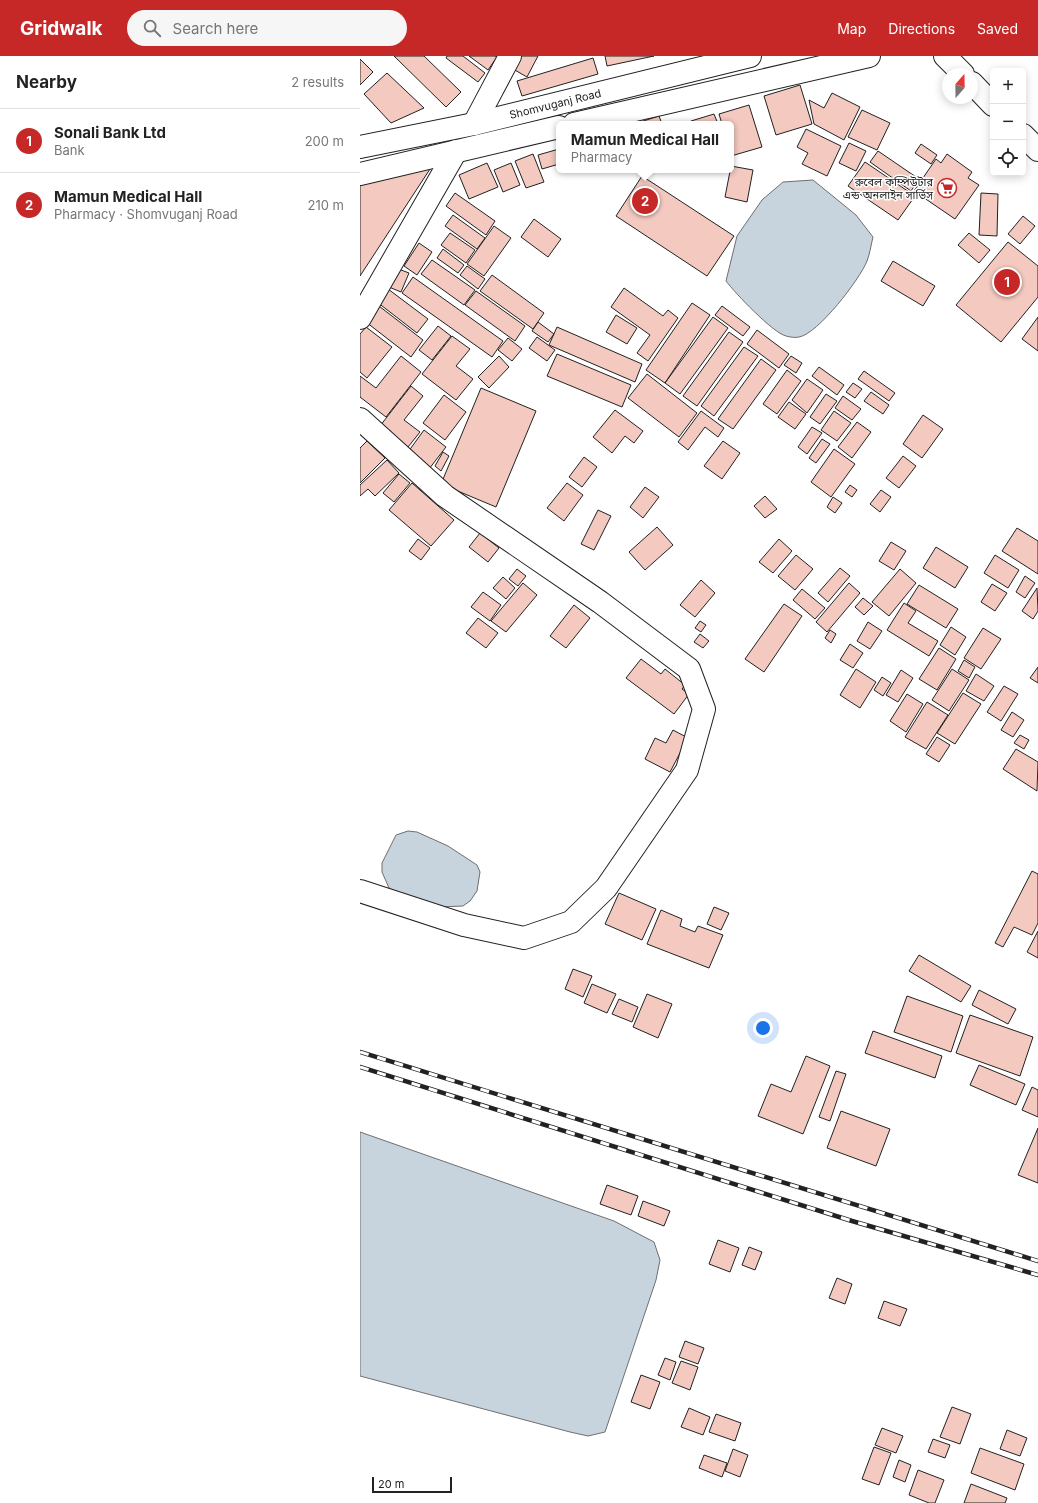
<!DOCTYPE html>
<html lang="en">
<head>
<meta charset="utf-8">
<style>
	:root { --surface:#fff; --page:#f6f6f6; --text:#222; --muted:#767676; --line:#e0e0e0; --accent:#c62828 }
	body { margin:0; font-family:Inter,"Noto Sans Bengali",sans-serif; background:var(--page); color:var(--text) }
	.controls { position:absolute; right:12px; top:12px; display:grid; overflow:hidden; border-radius:6px; box-shadow:0 2px 10px #0003 }
	.controls button { width:36px; height:36px; display:grid; place-items:center; padding:0; border:0; border-bottom:1px solid var(--line); background:var(--surface); color:var(--text); font:20px sans-serif }
	.compass { position:absolute; left:582px; top:12px; width:36px; height:36px; border-radius:50%; background:var(--surface); box-shadow:0 2px 10px #0003; rotate:20deg }
	.scale { position:absolute; left:12px; bottom:10px; width:80px; box-sizing:border-box; padding-left:4px; border:2px solid #222; border-top:0; font-size:11px; line-height:14px; white-space:nowrap; color:#222; -webkit-text-stroke:3px #fff; paint-order:stroke }
	.you { position:absolute; left:403px; top:972px; width:14px; height:14px; margin:-10px; border:3px solid #fff; border-radius:50%; background:#1a73e8; box-shadow:0 0 0 6px #1a73e833 }
	.badge { display:grid; place-items:center; width:26px; height:26px; border-radius:50%; background:var(--accent); color:#fff; font-size:13px; font-weight:700 }
	.pin { position:absolute; translate:-50% -50%; border:2px solid #fff; box-shadow:0 1px 4px #0006 }
	.popup { position:absolute; left:196px; top:65px; width:178px; height:52px; box-sizing:border-box; display:grid; place-content:center; border-radius:6px; background:var(--surface); filter:drop-shadow(0 1px 3px #0005); font-size:13px; white-space:nowrap; color:var(--muted) }
	.popup b { font-size:15px; color:var(--text) }
	.popup::after { content:''; position:absolute; left:50%; top:100%; margin-left:-8px; border:8px solid transparent; border-top-color:var(--surface) }
	.list { margin:0; padding:0; list-style:none }
	h2 { display:flex; justify-content:space-between; align-items:center; height:52px; margin:0; padding:0 16px; font-size:17px }
	h2 small { font-size:13px; font-weight:400; color:var(--muted) }
	.list li { display:grid; grid-template-columns:26px 1fr auto; gap:12px; align-items:center; box-sizing:border-box; height:64px; padding:0 16px; border-top:1px solid var(--line) }
	.list b { display:block; font-size:15px; white-space:nowrap }
	.list p { margin:0; font-size:13px; white-space:nowrap; color:var(--muted) }
	.list em { font-size:13px; font-style:normal; color:var(--muted) }
	.icon { flex:none; width:22px; height:22px; fill:none; stroke:currentColor; stroke-width:2; stroke-linecap:round; stroke-linejoin:round }
	.map { position:relative; flex:none; width:678px; height:1447px; overflow:hidden }
	header { display:flex; align-items:center; gap:24px; box-sizing:border-box; height:56px; padding:0 20px; background:var(--accent); color:#fff }
	header strong { font-size:19px }
	nav { display:flex; gap:22px; margin-inline-start:auto; font-size:14px }
	.search { width:280px; height:36px; background:var(--page); display:flex; align-items:center; gap:10px; box-sizing:border-box; padding:0 14px; border-radius:22px; color:var(--muted); font-size:15px }
	main { display:flex }
	aside { flex:1; background:var(--surface) }
	.map>svg:first-child { display:block }
</style>
</head>
<body>
<header>
<strong>Gridwalk</strong>
<div class="search"><svg class="icon" aria-label="search" viewBox="0 0 24 24"><circle cx="10" cy="10" r="6"/><path d="M15 15l6 6"/></svg>Search here</div>
<nav><a>Map</a><a>Directions</a><a>Saved</a></nav>
</header>
<main>
<aside>
<h2>Nearby<small>2 results</small></h2>
<ul class="list">
<li><span class="badge">1</span><div><b>Sonali Bank Ltd</b><p>Bank</p></div><em>200 m</em></li>
<li><span class="badge">2</span><div><b>Mamun Medical Hall</b><p>Pharmacy · Shomvuganj Road</p></div><em>210 m</em></li>
</ul>
</aside>
<div class="map">
<svg width="678" height="1447" viewBox="0 0 678 1447">
	<rect width="100%" height="100%" fill="#fff"/>
	<path fill="#c7d3dd" stroke="#6f6f6f" d="M453,124L496,159L513,181C511,189 510,197 507,205C500,223 458,278 439,281C436,282 429,281 426,280C413,277 375,237 366,225L377,180L402,144L423,126Z
		M48,775L57,776L88,790L117,809L120,816L117,835L110,845L103,850L79,851L38,837L29,832L22,816V807L36,779Z
		M0,1076L254,1165L294,1186L300,1204L296,1224L245,1376L228,1380L210,1376L0,1320Z"/>
	<path fill="#f3c9c0" stroke="#222" d="M34,0H64L101,36L86,51Z
		M87,0H103L125,17L118,26L86,2Z
		M109,0H135L137,1L128,14Z
		M160,0H178L167,21L153,13Z
		M245,0H294L247,10Z
		M233,2L238,18L162,40L157,25Z
		M0,3L13,16L0,29Z
		M27,17L64,52L31,67L4,38Z
		M440,29L452,68L416,79L404,40Z
		M472,37L500,51L484,84L454,68L449,44L464,52Z
		M389,49L402,91L371,100V68H362L359,58Z
		M502,54L530,67L517,94L488,81Z
		M354,58L358,68H332L331,65Z
		M299,60L302,68H277V67Z
		M446,73L481,90L467,120L442,108L448,97L437,91Z
		M489,87L506,95L496,115L479,107Z
		M561,88L577,99L571,108L555,97Z
		M199,93V108L182,113L178,99Z
		M518,95L559,123L551,135L510,106Z
		M173,98L184,126L166,132L155,105Z
		M587,98L612,116L608,122L619,129L595,163L554,135L576,103L581,107Z
		M505,106L555,140L538,164L488,130Z
		M127,107L138,131L109,143L99,119Z
		M151,107L160,129L143,136L134,114Z
		M72,110L0,220V125Z
		M371,110L393,114L387,146L365,141Z
		M282,120L374,180L347,220L256,160Z
		M95,137L135,165L126,179L86,150Z
		M621,137L638,138L637,180L619,179Z
		M93,159L125,182L117,193L85,170Z
		M663,160L675,170L660,188L648,178Z
		M174,163L201,183L188,201L161,181Z
		M134,170L151,182L124,220L107,208Z
		M90,177L115,194L106,207L81,189Z
		M609,177L630,194L619,207L598,189Z
		M648,186L678,210V241L641,286L596,249Z
		M59,187L72,196L57,219L44,210Z
		M83,193L104,209L98,217L77,202Z
		M72,204L115,234L104,249L61,218Z
		M533,205L575,230L563,250L521,225Z
		M107,210L125,223L118,233L100,219Z
		M36,212L49,217L41,236L29,231Z
		M132,219L184,257L173,273L120,235Z
		M53,221L143,285L132,301L42,237Z
		M264,232L303,260L308,254L318,262L288,305L277,297L290,279L251,251Z
		M28,233L68,263L57,277L17,246Z
		M116,235L165,270L155,285L105,249Z
		M332,247L350,259L305,327L286,314Z
		M19,250L63,284L51,301L6,266Z
		M362,250L390,271L383,280L355,259Z
		M256,259L277,272L267,288L246,276Z
		M353,261L368,272L320,338L305,327Z
		M678,261V295L662,283Z
		M178,266L194,278L188,286L172,275Z
		M78,270L91,280L72,304L59,294Z
		M6,271L32,291L7,322L0,316V278Z
		M197,271L282,308L275,326L189,289Z
		M397,274L429,298L419,312L387,288Z
		M369,276L383,286L337,350L323,340Z
		M92,280L110,293L96,310L113,323L96,344L62,318Z
		M177,281L195,294L187,305L169,292Z
		M148,282L162,293L152,305L138,294Z
		M384,291L398,300L354,360L341,350Z
		M197,298L271,329L262,351L187,320Z
		M41,300L61,316L26,361L0,341V320L16,332Z
		M139,300L149,311L129,332L118,321Z
		M431,300L442,307L436,317L424,309Z
		M401,303L416,314L373,373L358,363Z
		M459,311L484,329L477,339L452,320Z
		M427,314L441,325L417,358L403,348Z
		M504,315L535,337L529,345L498,323Z
		M287,318L337,357L319,381L268,342Z
		M447,323L463,334L447,357L432,344Z
		M493,327L502,333L495,342L486,336Z
		M51,330L63,340L44,364L60,376L48,391L20,370Z
		M121,332L176,355L136,451L81,428Z
		M511,336L529,349L523,358L504,345Z
		M466,338L477,345L460,368L450,361Z
		M84,339L106,356L85,384L63,367Z
		M483,340L501,353L492,364L475,352Z
		M429,346L446,358L435,373L418,361Z
		M255,354L283,375L274,387L265,380L252,397L233,381Z
		M341,355L364,372L358,381L345,371L328,394L318,386Z
		M474,355L491,367L477,385L461,374Z
		M563,359L583,373L562,402L543,388Z
		M497,366L511,376L492,402L478,391Z
		M452,371L462,377L447,398L438,391Z
		M64,374L86,391L69,413L48,396Z
		M462,383L470,388L456,407L449,402Z
		M7,385L25,402L0,427V392Z
		M363,385L380,397L362,423L344,410Z
		M474,393L495,408L471,441L451,426Z
		M83,396L89,400L81,415L75,410Z
		M543,400L556,410L539,432L526,422Z
		M224,401L237,411L222,431L209,421Z
		M27,404L39,417L15,440L8,433L0,440V429Z
		M39,418L50,427L34,446L23,437Z
		M52,427L94,464L71,490L29,454Z
		M207,427L223,439L204,465L187,452Z
		M490,429L497,434L492,441L485,436Z
		M285,431L299,441L283,462L270,451Z
		M521,434L531,441L520,456L510,448Z
		M405,440L417,453L405,462L394,450Z
		M473,441L482,447L475,457L467,451Z
		M238,454L251,460L234,494L221,488Z
		M297,471L313,489L285,514L269,496Z
		M657,472L678,485V518L642,495Z
		M120,477L139,492L128,506L109,491Z
		M58,483L70,492L61,504L49,495Z
		M419,483L432,495L413,517L399,506Z
		M531,486L546,495L534,514L519,505Z
		M576,491L608,511L595,532L563,512Z
		M436,499L453,513L435,534L418,520Z
		M635,499L659,514L648,532L624,517Z
		M480,512L490,520L468,546L458,537Z
		M157,513L166,520L158,530L149,523Z
		M540,513L556,527L529,560L512,546Z
		M665,520L675,527L665,542L656,536Z
		M143,521L155,532L146,543L133,532Z
		M341,524L355,537L335,561L320,549Z
		M163,527L177,539L146,576L131,565Z
		M489,527L500,537L467,576L456,566Z
		M632,528L647,537L635,555L621,546Z
		M559,529L598,553L586,572L547,548Z
		M677,532L678,555L673,563L662,555Z
		M442,533L465,552L455,563L433,544Z
		M123,536L141,549L130,565L111,551Z
		M503,542L513,550L504,559L495,551Z
		M544,547L556,555L548,567L578,585L569,600L527,574Z
		M424,548L442,560L404,616L385,603Z
		M214,549L230,562L206,592L190,580Z
		M118,562L138,577L126,592L106,577Z
		M340,565L346,569L341,576L335,572Z
		M508,566L522,575L510,593L497,585Z
		M591,571L606,581L595,599L580,589Z
		M623,572L641,583L621,613L604,602Z
		M470,574L476,578L471,587L465,582Z
		M340,578L349,585L343,592L334,586Z
		M490,588L503,597L493,612L480,604Z
		M579,592L596,603L577,634L559,623Z
		M281,603L301,618L305,613L325,629L322,633L329,638L314,658L266,622Z
		M604,604L615,611L609,622L598,615Z
		M678,611V627L670,622Z
		M496,613L516,626L500,652L480,639Z
		M592,613L609,624L589,655L572,644Z
		M541,614L553,622L538,646L526,639Z
		M616,618L634,630L624,645L606,635Z
		M522,621L531,627L523,640L514,634Z
		M644,630L658,638L641,665L627,656Z
		M603,637L621,648L595,688L577,677Z
		M547,638L563,648L546,676L530,665Z
		M567,646L588,659L566,693L545,681Z
		M652,656L664,664L653,681L641,674Z
		M313,674L328,682L310,716L285,703L295,682L306,687Z
		M660,679L669,684L664,693L654,687Z
		M577,681L590,689L579,706L566,698Z
		M656,693L678,706L677,735L643,713Z
		M672,815L678,818V867L672,879L654,871L643,891L635,887Z
		M259,837L296,853L282,884L245,868Z
		M354,851L369,857L361,874L347,868Z
		M301,854L322,863L320,870L335,876L338,870L363,879L349,912L287,888Z
		M678,875V902L667,896Z
		M559,899L611,930L601,946L549,915Z
		M213,913L232,920L223,941L205,933Z
		M232,928L256,938L247,957L224,947Z
		M619,934L656,953L648,968L612,949Z
		M287,938L312,948L298,982L273,971Z
		M547,940L603,960L591,996L534,976Z
		M259,943L278,951L272,966L252,958Z
		M610,959L673,981L660,1020L596,997Z
		M513,975L582,1000L575,1022L505,997Z
		M446,1000L470,1010L443,1078L398,1060L411,1028L431,1036Z
		M619,1009L665,1028L656,1049L610,1029Z
		M476,1015L486,1018L470,1065L459,1061Z
		M672,1031L678,1034V1061L662,1054Z
		M481,1055L530,1073L516,1110L467,1092Z
		M678,1072V1127L658,1119Z
		M247,1129L278,1140L271,1159L240,1148Z
		M283,1145L310,1155L304,1170L278,1160Z
		M358,1184L379,1192L370,1216L349,1208Z
		M389,1191L402,1196L395,1214L382,1209Z
		M477,1222L492,1228L485,1248L469,1242Z
		M524,1245L547,1253L540,1270L518,1262Z
		M325,1285L344,1292L338,1308L319,1301Z
		M305,1302L316,1306L310,1324L298,1319Z
		M321,1305L338,1311L330,1334L312,1327Z
		M281,1319L300,1326L290,1353L271,1346Z
		M592,1351L611,1358L600,1388L580,1381Z
		M329,1352L350,1361L343,1379L321,1371Z
		M356,1358L381,1367L375,1385L349,1376Z
		M522,1372L543,1380L536,1397L515,1389Z
		M647,1374L667,1382L660,1400L640,1393Z
		M573,1383L590,1389L585,1402L568,1396Z
		M514,1391L531,1397L519,1429L502,1423Z
		M620,1392L664,1408L655,1434L611,1417Z
		M373,1393L388,1399L380,1421L365,1415Z
		M344,1399L367,1407L362,1421L339,1412Z
		M539,1404L551,1409L545,1426L533,1421Z
		M558,1414L584,1424L575,1447H569L549,1439Z
		M611,1428L647,1442L645,1447H604Z"/>
	<g fill="none" stroke-linecap="round" stroke-linejoin="round">
		<defs>
			<path id="minor" d="M114,68L150,0
				M0,262L96,95
				M0,363L85,440L240,546L329,613L344,653L327,714L246,832L211,866L164,882L104,869L0,835"/>
			<g id="primary">
				<path d="M585,0L603,18"/>
				<path d="M612,27L633,49"/>
				<path d="M214,68L509,0"/>
				<path d="M663,79L678,94"/>
				<path id="s1" d="M0,91L114,68L390,0"/>
				<path d="M0,118L199,71"/>
			</g>
		</defs>
		<use href="#minor" stroke="#222" stroke-width="24"/>
		<use href="#primary" stroke="#222" stroke-width="24"/>
		<use href="#minor" stroke="#fff" stroke-width="22"/>
		<use href="#primary" stroke="#fff" stroke-width="22"/>
		<defs>
			<path id="rail" d="M0,996L678,1205
				M0,1011L492,1165L678,1219"/>
		</defs>
		<use href="#rail" stroke="#222" stroke-width="4.5"/>
		<use href="#rail" stroke="#fff" stroke-width="3" stroke-dasharray="9" stroke-linecap="butt"/>
	</g>
	<defs>
		<symbol id="supermarket-ring" viewBox="-11 -11 22 22"><circle r="9.5" fill="#fff" stroke="#c62828" stroke-width="1.5"/><path d="M-6-5.5h2.5l.6 2H6L4.5 2H-2.5L-4.4-4H-6ZM-1.5 3.2a1.3 1.3 0 1 0 .1 0ZM3 3.2a1.3 1.3 0 1 0 .1 0Z" fill="#c62828"/></symbol>
	</defs>
	<g fill-rule="evenodd">
		<use href="#supermarket-ring" x="576" y="121" width="22" height="22"/>
	</g>
	<g text-anchor="middle" dominant-baseline="central" stroke-width="3" stroke-linejoin="round" paint-order="stroke">
		<g font-size="11" fill="#222" stroke="#fff">
			<text stroke="none"><textPath href="#s1" startOffset="200">Shomvuganj Road</textPath></text>
		</g>
		<g font-size="11" fill="#222" stroke="#fff" text-anchor="end">
			<text x="573" y="126">রুবেল কম্পিউটার<tspan x="573" dy="13">এন্ড অনলাইন সার্ভিস</tspan></text>
		</g>
	</g>
</svg>
<div class="controls">
<button>+</button>
<button>−</button>
<button><svg class="icon" aria-label="locate" viewBox="0 0 24 24"><circle cx="12" cy="12" r="6"/><path d="M12 2v4M12 18v4M2 12h4M18 12h4"/></svg></button>
</div>
<svg class="compass" viewBox="-18 -18 36 36"><path d="M0-13l5 13h-10z" fill="#e53935"/><path d="M0 13l5-13h-10z" fill="#767676"/></svg>
<div class="scale">20 m</div>
<div class="you"></div>
<div class="pin badge" style="left:647px;top:226px">1</div>
<div class="pin badge" style="left:285px;top:145px">2</div>
<div class="popup"><b>Mamun Medical Hall</b>Pharmacy</div>
</div>
</main>
</body>
</html>
